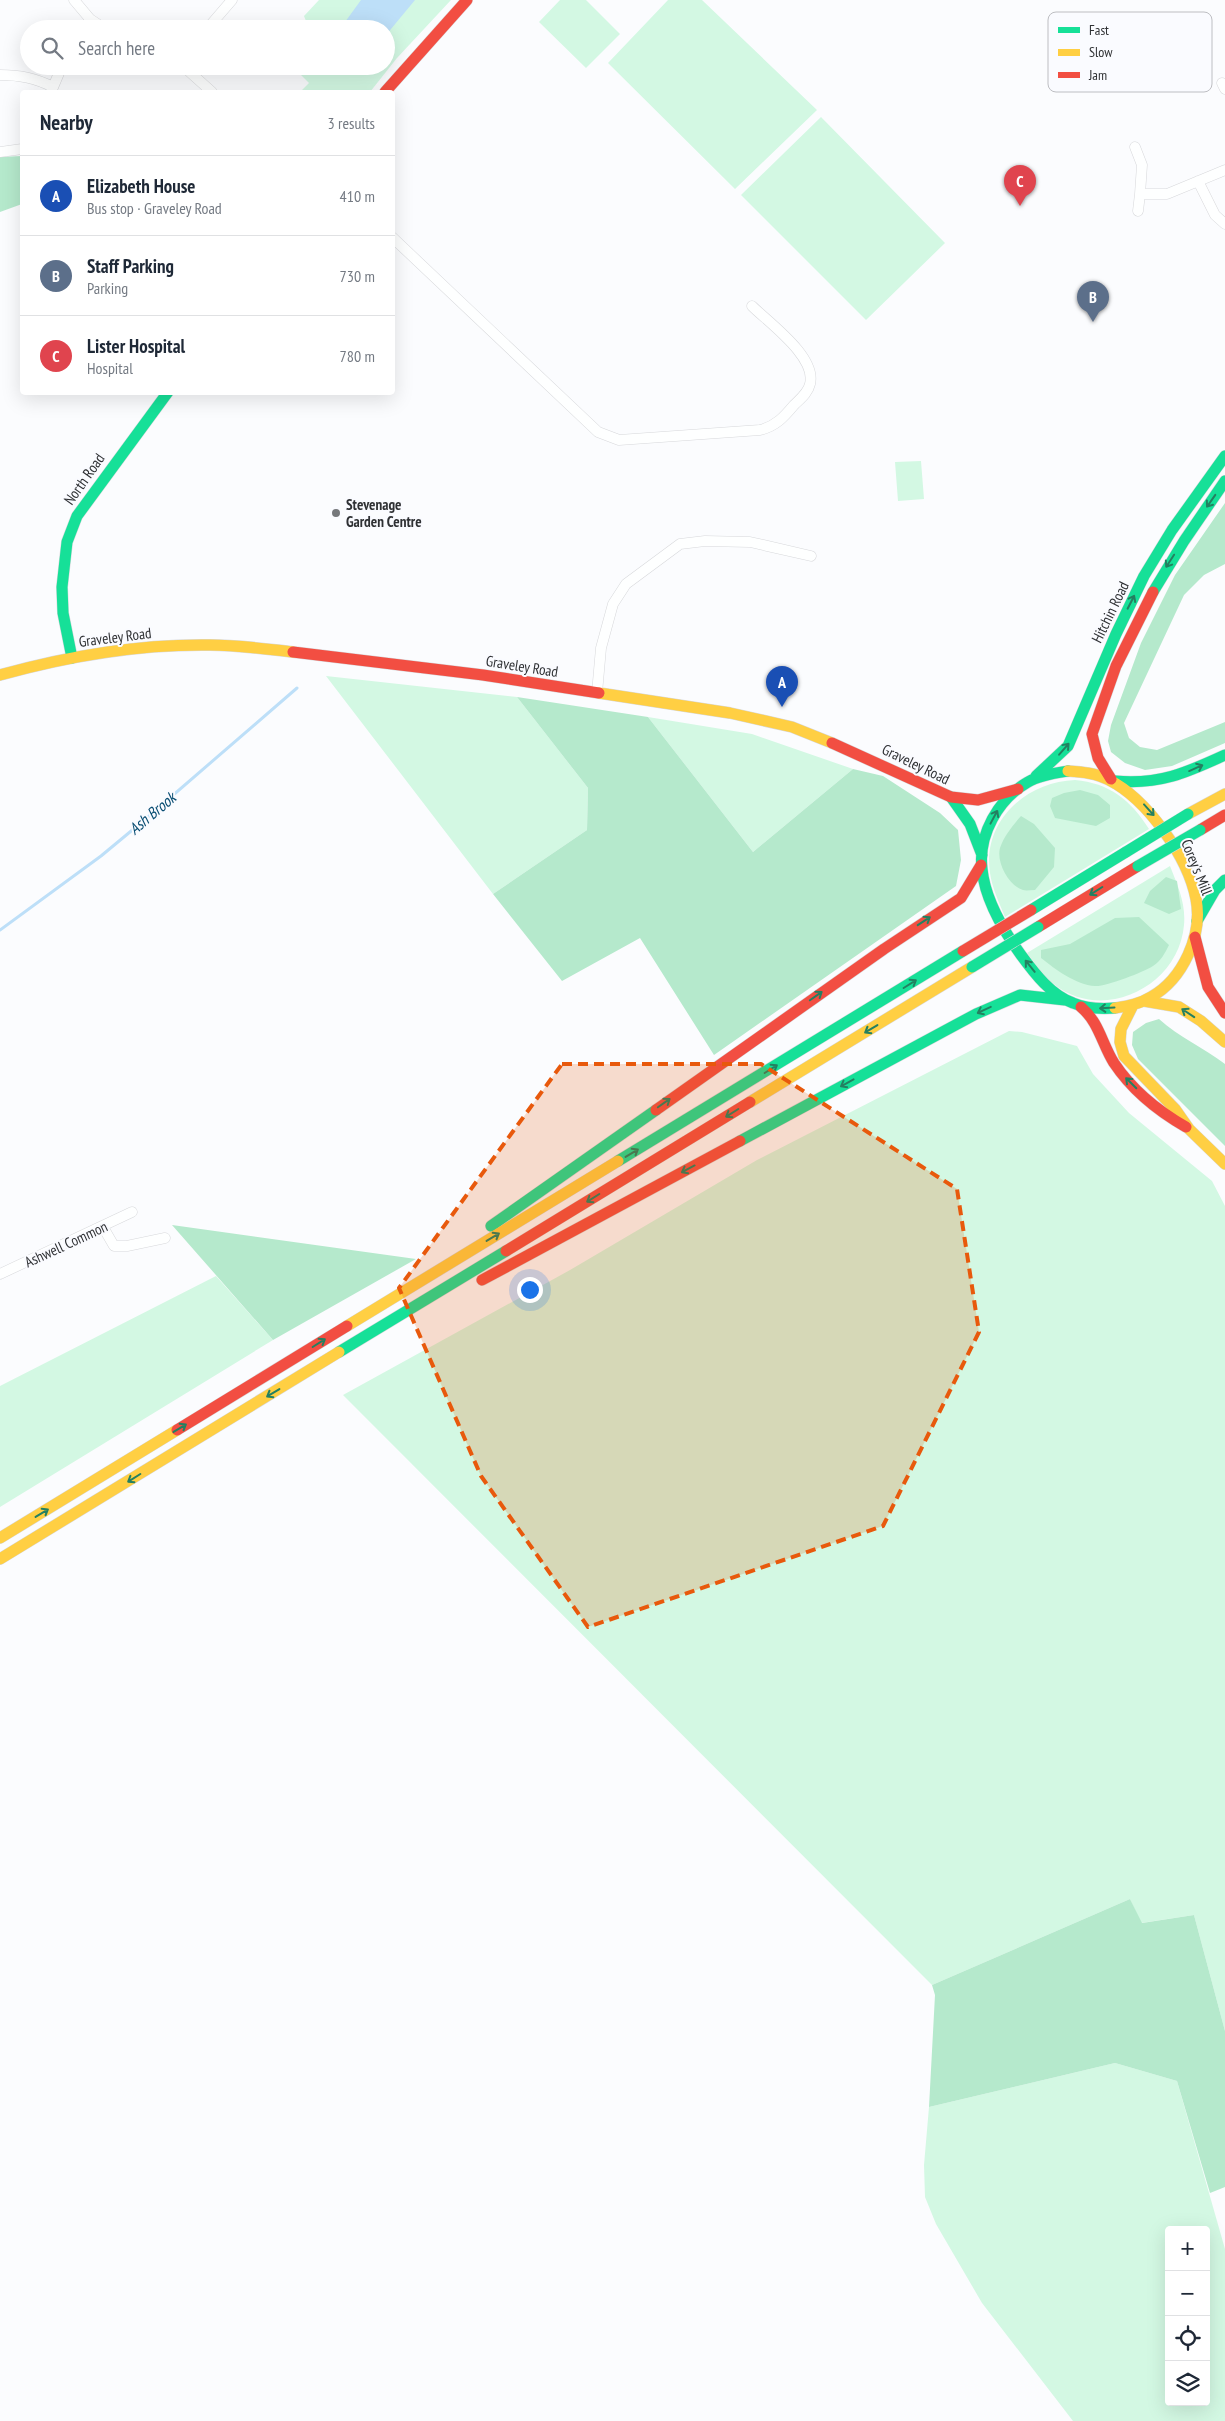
<!DOCTYPE html>
<html lang="en">
<head>
<meta charset="utf-8">
<style>
	:root { --surface:#fff; --page:#f6f6f7; --text:#1f2937; --muted:#747a83; --line:#e0e1e3; --accent:#0b8043 }
	body { margin:0; font-family:"PT Sans Narrow",sans-serif; background:var(--page); color:var(--text) }
	.controls { position:absolute; right:15px; bottom:15px; display:grid; overflow:hidden; border-radius:5px; box-shadow:0 5px 20px #0002 }
	.controls button { width:45px; height:45px; display:grid; place-items:center; padding:0; border:0; border-bottom:1px solid var(--line); background:var(--surface); color:var(--text); font:25px sans-serif }
	.you { position:absolute; left:529px; top:1289px; width:18px; height:18px; margin:-12px; border:4px solid #fff; border-radius:50%; background:#1a73e8; box-shadow:0 0 0 8px #1a73e833 }
	.badge { display:grid; place-items:center; width:32px; height:32px; border-radius:50%; background:var(--accent); color:#fff; font-size:16px; font-weight:700 }
	.pin { position:absolute; translate:-50% -41px; filter:drop-shadow(0 1px 2px #0008) }
	.pin::after { content:''; position:absolute; top:26px; width:18px; height:15px; background:inherit; clip-path:polygon(0 0,100% 0,50% 100%) }
	.list { margin:0; padding:0; list-style:none }
	h2 { display:flex; justify-content:space-between; align-items:center; height:65px; margin:0; padding:0 20px; font-size:21px }
	h2 small { font-size:16px; font-weight:400; color:var(--muted) }
	.list li { display:grid; grid-template-columns:32px 1fr auto; gap:15px; align-items:center; box-sizing:border-box; height:80px; padding:0 20px; border-top:1px solid var(--line) }
	.list b { display:block; font-size:19px; white-space:nowrap }
	.list p { margin:0; font-size:16px; white-space:nowrap; color:var(--muted) }
	.list em { font-size:16px; font-style:normal; color:var(--muted) }
	.icon { flex:none; width:28px; height:28px; fill:none; stroke:currentColor; stroke-width:2; stroke-linecap:round; stroke-linejoin:round }
	.map { position:relative; flex:none; width:1225px; height:2421px; overflow:hidden }
	.search { position:absolute; background:var(--surface); box-shadow:0 5px 20px #0002; left:20px; top:20px; width:375px; height:55px; display:flex; align-items:center; gap:12px; box-sizing:border-box; padding:0 18px; border-radius:28px; color:var(--muted); font-size:19px }
	.panel { position:absolute; background:var(--surface); box-shadow:0 5px 20px #0002; left:20px; top:90px; width:375px; height:305px; border-radius:5px }
	.map>svg:first-child { display:block }
</style>
</head>
<body>
<div class="map">
<svg width="1225" height="2421" viewBox="0 0 1225 2421">
	<rect width="100%" height="100%" fill="#fbfcfe"/>
	<path fill="#d3f8e3" fill-rule="evenodd" d="M319,0H451L397,58L370,92H300L309,83L292,66H386V29H299L306,21L304,16Z
		M560,0H586L620,34L586,68L539,22Z
		M668,0H702L817,110L735,189L608,63Z
		M821,117L945,243L866,320L741,195Z
		M921,461L924,499L898,501L895,462Z
		M326,676L517,697L588,788L587,830L493,894Z
		M648,717L752,734L853,769L753,852Z
		M1075,780C1109,783 1131,800 1149,829L1005,917C999,902 992,888 990,873C982,821 1026,782 1075,780Z
		M1170,866C1178,886 1186,904 1184,925C1179,986 1104,1023 1055,985C1044,977 1035,963 1027,953Z
		M1009,1031L1022,1032L1077,1046L1093,1074L1129,1113L1212,1181L1225,1206V2031L1194,1915L1141,1923L1130,1899L932,1985L343,1395L570,1270L757,1160Z
		M216,1276L273,1340L0,1507V1386Z
		M1115,2063L1177,2081L1225,2249V2421H1073L982,2303L936,2224L925,2197L924,2165L929,2107ZM1169,2230H1206V2402H1169Z"/>
	<path fill="#b5e9cc" d="M22,156V204L0,212V157Z
		M1225,503V564L1204,575L1184,595L1124,723L1129,738L1140,747L1157,750L1225,722V743L1172,766L1145,770L1125,763L1111,752L1108,741L1111,725L1141,643L1175,575Z
		M517,697L648,717L753,852L853,769L883,776L940,813L958,830L961,860L956,886L714,1055L640,938L562,981L493,894L587,830L588,788Z
		M1080,790L1098,795L1110,805V818L1096,826L1055,818L1050,806L1052,798L1064,793Z
		M1021,816L1034,824L1055,848L1054,867L1035,890C1031,890 1026,891 1023,890C1009,886 996,862 1000,848C1004,836 1013,825 1021,816Z
		M1166,877L1177,881L1181,909L1169,914L1144,903L1150,891Z
		M1139,917L1169,945C1165,953 1161,961 1153,966C1144,972 1105,987 1095,986C1076,985 1055,969 1041,958V950L1070,944L1115,918Z
		M1159,1019C1179,1037 1204,1048 1225,1064V1146L1138,1059L1132,1045L1133,1032L1146,1023Z
		M172,1225L416,1259L273,1340Z
		M1130,1899L1142,1923L1194,1915L1225,2031V2187L1210,2193L1177,2081L1115,2063L929,2107L935,1995L932,1985Z"/>
	<path fill="#bddff8" d="M361,0H415L386,35V29H340Z"/>
	<g fill="none" stroke-linecap="round" stroke-linejoin="round">
		<path stroke="#bddff8" stroke-width="3" d="M0,930L101,856L142,822L297,688"/>
		<defs>
			<path id="street" d="M74,0L90,19L105,29
				M84,29L90,19
				M207,29L232,0
				M183,66L212,92
				M0,75C20,75 35,78 53,87
				M1222,83L1225,89
				M51,92L62,66
				M1135,147L1142,165L1140,194
				M0,152L22,149
				M1198,181L1215,215L1225,224
				M1138,211L1140,194H1167L1225,170
				M392,237L598,432L619,440L760,430C776,426 784,417 794,405C800,399 808,393 810,384C817,357 769,323 752,306
				M597,693L601,648L613,604L626,584L680,544L705,541L750,542L811,556
				M103,1227L114,1246H127L165,1238
				M0,1274L132,1212"/>
			<path id="fast" d="M1153,592L1184,541L1225,481
				M72,658L63,613L62,587L67,542L77,516L168,392
				M1068,771C1055,773 1040,775 1028,782C998,799 978,835 982,869C985,900 1003,930 1021,955C1035,974 1051,995 1073,1003C1087,1009 1101,1009 1115,1008
				M1036,776L1068,746L1116,634L1144,576L1172,530L1225,456
				M1115,781C1159,785 1186,773 1225,755
				M951,797L970,824L982,855
				M1031,910L1126,852
				M1197,921L1215,890L1225,880
				M740,1141L976,1014L1020,995L1065,1000
				M618,1161L963,951
				M491,1226L656,1110
				M339,1352L506,1251"/>
			<path id="slow" d="M0,675C68,656 139,644 210,645C238,645 266,649 293,652
				M599,693L730,713L792,727L832,743
				M1068,771C1082,772 1096,773 1109,780C1147,799 1188,857 1196,899C1203,935 1183,979 1151,997C1140,1004 1127,1006 1115,1008
				M1188,814L1225,794
				M1144,1001L1179,1007L1201,1021L1225,1042
				M1133,1005L1121,1029L1120,1042L1124,1056L1175,1109L1189,1129L1225,1164
				M750,1102L972,967
				M347,1326L618,1161
				M0,1538L177,1430
				M0,1559L339,1352"/>
			<path id="jam" d="M385,92L467,0
				M293,652L483,675L599,693
				M832,743L951,797L978,800L1018,789
				M1111,779L1098,758L1092,734L1116,666L1153,592
				M1200,830L1225,815
				M1038,927L1138,866
				M1195,937L1208,987L1225,1013
				M1081,1007C1099,1022 1102,1044 1114,1063C1132,1090 1158,1111 1186,1127
				M656,1110L884,949L961,898L981,865
				M506,1251L750,1102
				M482,1280L740,1141
				M177,1430L347,1326"/>
		</defs>
		<use href="#street" stroke="#d7d8db" stroke-width="11"/>
		<use href="#fast" stroke="#d7d8db" stroke-width="12"/>
		<use href="#slow" stroke="#d7d8db" stroke-width="12"/>
		<use href="#jam" stroke="#d7d8db" stroke-width="12"/>
		<use href="#street" stroke="#feffff" stroke-width="10"/>
		<use href="#fast" stroke="#16e098" stroke-width="11"/>
		<use href="#slow" stroke="#ffcf43" stroke-width="11"/>
		<use href="#jam" stroke="#f24e42" stroke-width="11"/>
		<defs>
			<path id="fast-bridge" d="M1126,852L1188,814
				M1138,866L1200,830
				M972,967L1038,927"/>
			<path id="jam-bridge" d="M963,951L1031,910"/>
		</defs>
		<use href="#fast-bridge" stroke="#d7d8db" stroke-width="12" stroke-linecap="butt"/>
		<use href="#jam-bridge" stroke="#d7d8db" stroke-width="12" stroke-linecap="butt"/>
		<use href="#fast-bridge" stroke="#16e098" stroke-width="11"/>
		<use href="#jam-bridge" stroke="#f24e42" stroke-width="11"/>
	</g>
	<defs><path id="oneway-shaft" d="M-6 0H5M1.5-3L5.5 0L1.5 3" fill="none" stroke-width="1.6" stroke-linecap="round" stroke-linejoin="round" transform="scale(1.25)"/></defs>
	<g stroke="#248061">
		<use href="#oneway-shaft" transform="translate(1211 501) rotate(125)"/>
		<use href="#oneway-shaft" transform="translate(1170 561) rotate(123)"/>
		<use href="#oneway-shaft" transform="translate(1131 602) rotate(-63)"/>
		<use href="#oneway-shaft" transform="translate(1064 749) rotate(-49)"/>
		<use href="#oneway-shaft" transform="translate(1196 768) rotate(-24)"/>
		<use href="#oneway-shaft" transform="translate(1149 810) rotate(48)"/>
		<use href="#oneway-shaft" transform="translate(994 817) rotate(-62)"/>
		<use href="#oneway-shaft" transform="translate(1096 891) rotate(148)"/>
		<use href="#oneway-shaft" transform="translate(924 921) rotate(-33)"/>
		<use href="#oneway-shaft" transform="translate(1030 966) rotate(-129)"/>
		<use href="#oneway-shaft" transform="translate(910 984) rotate(-32)"/>
		<use href="#oneway-shaft" transform="translate(816 996) rotate(-35)"/>
		<use href="#oneway-shaft" transform="translate(1107 1008) rotate(177)"/>
		<use href="#oneway-shaft" transform="translate(984 1010) rotate(155)"/>
		<use href="#oneway-shaft" transform="translate(1188 1013) rotate(-146)"/>
		<use href="#oneway-shaft" transform="translate(871 1029) rotate(149)"/>
		<use href="#oneway-shaft" transform="translate(771 1069) rotate(-32)"/>
		<use href="#oneway-shaft" transform="translate(847 1083) rotate(151)"/>
		<use href="#oneway-shaft" transform="translate(1131 1083) rotate(-135)"/>
		<use href="#oneway-shaft" transform="translate(664 1103) rotate(-35)"/>
		<use href="#oneway-shaft" transform="translate(732 1113) rotate(148)"/>
		<use href="#oneway-shaft" transform="translate(632 1153) rotate(-31)"/>
		<use href="#oneway-shaft" transform="translate(688 1169) rotate(152)"/>
		<use href="#oneway-shaft" transform="translate(593 1198) rotate(148)"/>
		<use href="#oneway-shaft" transform="translate(493 1237) rotate(-31)"/>
		<use href="#oneway-shaft" transform="translate(319 1343) rotate(-32)"/>
		<use href="#oneway-shaft" transform="translate(273 1393) rotate(149)"/>
		<use href="#oneway-shaft" transform="translate(180 1428) rotate(-31)"/>
		<use href="#oneway-shaft" transform="translate(134 1478) rotate(148)"/>
		<use href="#oneway-shaft" transform="translate(42 1513) rotate(-31)"/>
	</g>
	<path fill="#e8590c" fill-opacity="0.2" stroke="#e8590c" stroke-width="4" stroke-dasharray="10 6" stroke-linejoin="round" d="M562,1064H761L957,1189L979,1332L883,1526L588,1627L481,1476L399,1288Z"/>
	<circle fill="#76787b" stroke="#fafbff" stroke-width="2" cx="336" cy="513" r="5"/>
	<g text-anchor="middle" dominant-baseline="central" stroke-width="4" stroke-linejoin="round" paint-order="stroke">
		<g font-size="15" fill="#2f3134" stroke="#fafbff">
			<text transform="translate(84 479) rotate(-55)">North Road</text>
			<text transform="translate(1110 612) rotate(-64)">Hitchin Road</text>
			<text transform="translate(115 637) rotate(-7)">Graveley Road</text>
			<text transform="translate(522 666) rotate(9)">Graveley Road</text>
			<text transform="translate(916 764) rotate(26)">Graveley Road</text>
			<text transform="translate(1197 867) rotate(68)">Corey's Mill</text>
			<text transform="translate(66 1244) rotate(-25)">Ashwell Common</text>
		</g>
		<g font-size="15" font-weight="bold" fill="#2f3134" stroke="#fafbff" text-anchor="start">
			<text x="346" y="504">Stevenage<tspan x="346" dy="17">Garden Centre</tspan></text>
		</g>
		<g font-size="16" font-style="italic" fill="#084d72" stroke="#fafbff">
			<text transform="translate(152 813) rotate(-40)">Ash Brook</text>
		</g>
	</g>
	<rect x="1048" y="12" width="164" height="80" rx="8" fill="#fafbff" stroke="#bdbec2" stroke-width="1"/>
	<rect x="1058" y="27" width="22" height="6" fill="#16e098"/>
	<rect x="1058" y="49" width="22" height="7" fill="#ffcf43"/>
	<rect x="1058" y="72" width="22" height="6" fill="#f24e42"/>
	<g font-size="14" fill="#2f3134">
		<text x="1089" y="35">Fast</text>
		<text x="1089" y="57">Slow</text>
		<text x="1089" y="80">Jam</text>
	</g>
</svg>
<div class="controls">
<button>+</button>
<button>−</button>
<button><svg class="icon" aria-label="locate" viewBox="0 0 24 24"><circle cx="12" cy="12" r="6"/><path d="M12 2v4M12 18v4M2 12h4M18 12h4"/></svg></button>
<button><svg class="icon" aria-label="layers" viewBox="0 0 24 24"><path d="M12 4l9 5-9 5-9-5zM3 14l9 5 9-5"/></svg></button>
</div>
<div class="you"></div>
<div class="pin badge" style="left:782px;top:707px;background:#1a4fb4">A</div>
<div class="pin badge" style="left:1093px;top:322px;background:#5c6f8a">B</div>
<div class="pin badge" style="left:1020px;top:206px;background:#e0444e">C</div>
<div class="search"><svg class="icon" aria-label="search" viewBox="0 0 24 24"><circle cx="10" cy="10" r="6"/><path d="M15 15l6 6"/></svg>Search here</div>
<section class="panel">
<h2>Nearby<small>3 results</small></h2>
<ul class="list">
<li><span class="badge" style="background:#1a4fb4">A</span><div><b>Elizabeth House</b><p>Bus stop · Graveley Road</p></div><em>410 m</em></li>
<li><span class="badge" style="background:#5c6f8a">B</span><div><b>Staff Parking</b><p>Parking</p></div><em>730 m</em></li>
<li><span class="badge" style="background:#e0444e">C</span><div><b>Lister Hospital</b><p>Hospital</p></div><em>780 m</em></li>
</ul>
</section>
</div>
</body>
</html>
